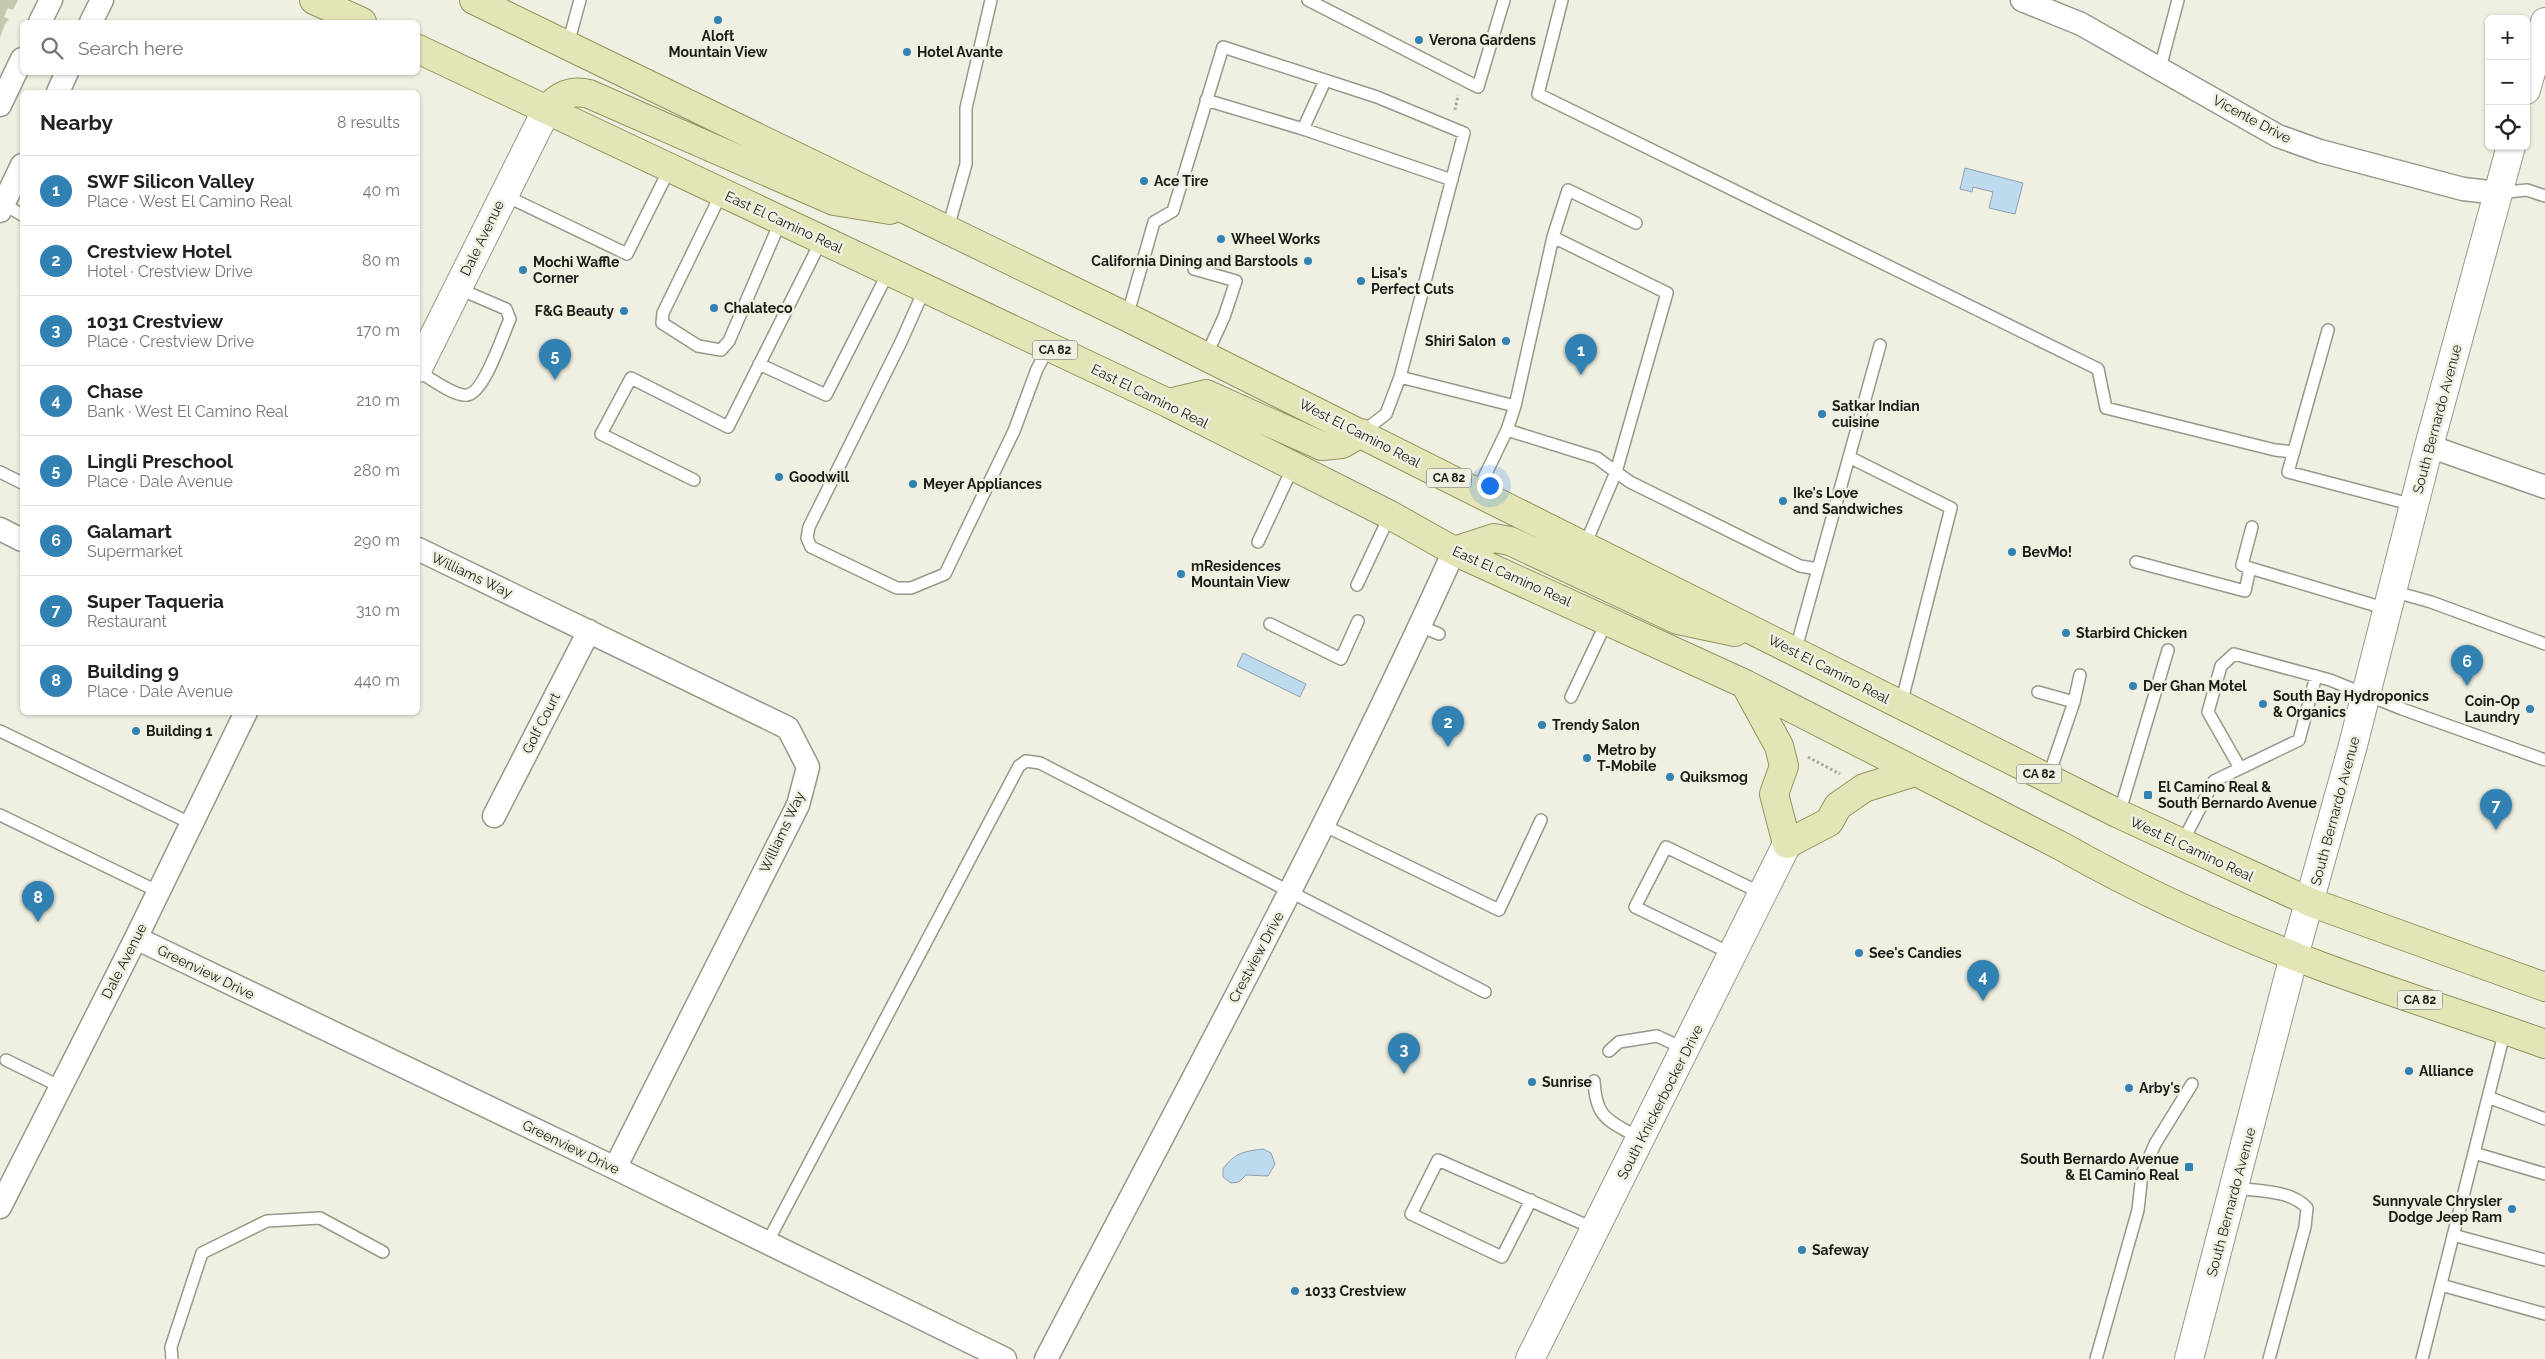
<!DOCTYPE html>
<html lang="en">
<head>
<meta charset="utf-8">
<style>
	:root { --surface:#fff; --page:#f2f2f2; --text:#222; --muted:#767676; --line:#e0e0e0; --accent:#3281b3 }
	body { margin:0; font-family:Raleway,sans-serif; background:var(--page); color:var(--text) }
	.controls { position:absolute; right:15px; top:15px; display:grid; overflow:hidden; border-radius:8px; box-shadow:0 1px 4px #0004 }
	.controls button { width:45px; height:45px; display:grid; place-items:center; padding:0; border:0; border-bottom:1px solid var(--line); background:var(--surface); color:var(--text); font:25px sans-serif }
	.you { position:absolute; left:1489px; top:485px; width:18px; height:18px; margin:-12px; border:4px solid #fff; border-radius:50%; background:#1a73e8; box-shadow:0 0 0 8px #1a73e833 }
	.badge { display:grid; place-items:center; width:32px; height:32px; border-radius:50%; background:var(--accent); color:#fff; font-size:16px; font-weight:700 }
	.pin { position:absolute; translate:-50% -41px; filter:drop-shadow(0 1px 2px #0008) }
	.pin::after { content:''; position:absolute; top:26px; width:18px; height:15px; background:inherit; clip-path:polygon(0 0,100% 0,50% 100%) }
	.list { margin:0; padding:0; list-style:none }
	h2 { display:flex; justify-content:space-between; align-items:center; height:65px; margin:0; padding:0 20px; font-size:21px }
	h2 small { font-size:16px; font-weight:400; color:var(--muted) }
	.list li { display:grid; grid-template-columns:32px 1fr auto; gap:15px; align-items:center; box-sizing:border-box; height:70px; padding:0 20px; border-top:1px solid var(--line) }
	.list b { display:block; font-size:19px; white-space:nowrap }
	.list p { margin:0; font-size:16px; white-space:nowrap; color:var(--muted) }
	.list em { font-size:16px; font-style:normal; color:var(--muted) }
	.icon { flex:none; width:28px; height:28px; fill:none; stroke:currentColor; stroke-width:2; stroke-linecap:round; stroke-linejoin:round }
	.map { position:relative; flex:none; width:2545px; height:1359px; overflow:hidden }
	.search { position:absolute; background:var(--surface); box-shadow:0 1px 4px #0004; left:20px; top:20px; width:400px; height:55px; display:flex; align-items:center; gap:12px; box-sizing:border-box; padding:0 18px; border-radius:8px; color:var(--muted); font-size:19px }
	.panel { position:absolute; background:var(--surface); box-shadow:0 1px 4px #0004; left:20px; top:90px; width:400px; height:625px; border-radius:8px }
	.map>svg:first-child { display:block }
</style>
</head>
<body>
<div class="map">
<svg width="2545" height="1359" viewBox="0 0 2545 1359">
	<rect width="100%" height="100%" fill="#eff0e1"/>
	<path fill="#c6c7ae" d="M0,0H18L13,10L8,8L4,17L9,19L5,24L0,38Z"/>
	<path fill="#bedaef" stroke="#8da1ae" d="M1965,168L2023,183L2015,214L1989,208L1993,192L1973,187L1972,192L1960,189Z
		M1243,653L1306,684L1300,697L1237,666Z
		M1263,1149L1271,1153L1275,1164L1268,1176L1246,1175L1239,1182L1231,1183L1223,1177V1169C1234,1153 1245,1151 1263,1149Z"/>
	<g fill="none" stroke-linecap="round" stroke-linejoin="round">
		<defs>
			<path id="lane" d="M1308,0L1478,87L1504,0
				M1562,0L1538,94L2098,369L2106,408L2275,450L2294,452
				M568,44L580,0
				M2160,68L2178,0
				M1206,100L1303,129L1452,180
				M1303,129L1325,81
				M722,192L663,313L662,323L698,346L721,350L729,341L781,220
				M2498,193L2527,190L2545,196
				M504,195L627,254L670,168
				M2,203L22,215
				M948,228L966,164V108L991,0
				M1194,269L1236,281L1224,317L1206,356
				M925,288L901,342L809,527L807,538L811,547L897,588H911L945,574L1014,431L1037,369L1049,347
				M1127,317L1154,222L1173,211L1223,47L1377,97L1464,133L1400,377L1386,414L1361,433
				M2328,330L2288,472L2414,505
				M759,364L826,395L889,271
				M418,371C428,377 455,397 467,395C484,394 503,334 510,319L506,309L457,288
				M1400,377L1515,406L1507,430L1597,458L1616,472L1667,293L1553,237
				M1515,406L1553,237L1568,190L1636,223
				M1849,457L1951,508L1901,704
				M0,472L22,483
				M694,480L601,434L631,378L728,427L822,239
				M1477,492L1507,430
				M1258,542L1293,467
				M1585,545L1616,472L1630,482L1800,566L1818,569
				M2136,562L2245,591L2250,568L2387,609
				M2250,568L2242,565L2252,527
				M1357,585L1390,515
				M2392,591L2431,602L2545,644
				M1270,624L1341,659L1358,621
				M1420,626L1439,634
				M1795,652L1880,345
				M2038,692L2074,702L2048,778
				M1571,697L1607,621
				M2074,702L2080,675
				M0,731L192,824
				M2240,768L2208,712L2221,666L2234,654L2330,680L2402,709L2545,760
				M2119,814L2168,650
				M0,815L159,892
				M1323,825L1499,910L1541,820
				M2182,843L2214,781L2299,740L2316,676
				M1732,954L1635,907L1666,847L1763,894
				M1609,1051L1619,1042L1657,1036L1685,1049
				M6,1060L61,1087
				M1594,1081C1596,1121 1610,1120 1640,1139
				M2488,1097L2545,1119
				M2474,1153L2545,1174
				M2235,1188C2258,1191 2291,1190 2307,1208L2305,1227L2269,1359
				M1531,1200L1502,1257L1411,1214L1438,1160L1595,1229
				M2453,1235L2545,1260
				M767,1243L1019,766L1026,761L1040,763L1485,992
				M2441,1285L2545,1314
				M172,1359L171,1347L202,1253L267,1221L320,1218L383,1252
				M2096,1359L2138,1210L2142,1174L2155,1144L2192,1084
				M2422,1359L2505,1030"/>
			<path id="street" d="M2022,0L2081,24L2278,136L2320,151L2463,189L2498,193
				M40,22L51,0
				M91,22L102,0
				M58,92L67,72
				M0,105L22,59
				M0,211L22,165
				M2429,446L2545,487
				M0,529L22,540
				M418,549L788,728L808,767L798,805L615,1168
				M494,816L589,631
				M136,938L615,1168L1005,1359
				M0,1207L136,938L246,712
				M1046,1359C1186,1091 1330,826 1454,551"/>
			<path id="secondary" d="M2526,90L2545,22
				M418,368L547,109
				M1530,1359L1787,844
				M2189,1359L2294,956L2352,749L2429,446L2511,146"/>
			<path id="primary" d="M314,0L362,22
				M474,0L1127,317L2119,814L2310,902L2545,987
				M418,49L1168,403L1390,515L1454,551L1745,684L2063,847C2137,889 2215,925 2294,956C2376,988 2461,1014 2545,1044
				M547,109C559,96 571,89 589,94L834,201L890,210
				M1168,403L1206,394L1322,446L1342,444L1361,433
				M1454,551L1494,538L1510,541L1678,620L1735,632
				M1745,684L1779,746L1784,766L1774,794L1787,844L1829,822L1838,806L1864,788L1915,772"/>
		</defs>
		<use href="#lane" stroke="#979889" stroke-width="14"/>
		<use href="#street" stroke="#979889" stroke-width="25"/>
		<use href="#secondary" stroke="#979889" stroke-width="30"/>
		<use href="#primary" stroke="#92945e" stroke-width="30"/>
		<path stroke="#a8a89c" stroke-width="3" stroke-dasharray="2.5 2.5" stroke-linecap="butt" d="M1455,110L1458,95
			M1808,757L1840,774"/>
		<use href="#lane" stroke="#fff" stroke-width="11"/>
		<use href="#street" stroke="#fff" stroke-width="22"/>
		<use href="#secondary" stroke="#fff" stroke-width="28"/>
		<use href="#primary" stroke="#e4e5b6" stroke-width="28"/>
	</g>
	<g fill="#3281b3" stroke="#eff0e1" stroke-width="2">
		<circle cx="718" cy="20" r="5"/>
		<circle cx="1419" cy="40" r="5"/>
		<circle cx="907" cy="52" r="5"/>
		<circle cx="1144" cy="181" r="5"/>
		<circle cx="1221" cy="239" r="5"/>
		<circle cx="1308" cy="261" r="5"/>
		<circle cx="523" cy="270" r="5"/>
		<circle cx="1361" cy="281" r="5"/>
		<circle cx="714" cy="308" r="5"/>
		<circle cx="624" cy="311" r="5"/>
		<circle cx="1506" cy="341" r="5"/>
		<circle cx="1822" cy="414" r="5"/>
		<circle cx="779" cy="477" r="5"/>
		<circle cx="913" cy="484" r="5"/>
		<circle cx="1783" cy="501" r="5"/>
		<circle cx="2012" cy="552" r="5"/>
		<circle cx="1181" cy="574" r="5"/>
		<circle cx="2066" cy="633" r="5"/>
		<circle cx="2133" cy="686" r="5"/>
		<circle cx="2263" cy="704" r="5"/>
		<circle cx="2530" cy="709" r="5"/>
		<circle cx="1542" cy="725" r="5"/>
		<circle cx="136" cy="731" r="5"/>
		<circle cx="1587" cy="758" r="5"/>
		<circle cx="1670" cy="777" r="5"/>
		<rect x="2143" y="790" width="10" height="10" rx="2.5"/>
		<circle cx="1859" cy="953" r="5"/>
		<circle cx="2409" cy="1071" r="5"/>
		<circle cx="1532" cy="1082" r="5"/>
		<circle cx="2129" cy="1088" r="5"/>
		<rect x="2184" y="1162" width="10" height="10" rx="2.5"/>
		<circle cx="2512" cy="1209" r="5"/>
		<circle cx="1802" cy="1250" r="5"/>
		<circle cx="1295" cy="1291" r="5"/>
	</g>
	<g text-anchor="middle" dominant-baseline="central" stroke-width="5" stroke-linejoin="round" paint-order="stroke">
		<g fill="#eff0e1" stroke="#5b5c53" stroke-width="1">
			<rect x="1032.5" y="340.5" width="45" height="19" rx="4"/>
			<rect x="1426.5" y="468.5" width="45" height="19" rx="4"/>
			<rect x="2016.5" y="764.5" width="45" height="19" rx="4"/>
			<rect x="2397.5" y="990.5" width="45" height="19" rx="4"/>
		</g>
		<g font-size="12" font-weight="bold" fill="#1c1c16">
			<text x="1055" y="350">CA 82</text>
			<text x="1449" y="478">CA 82</text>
			<text x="2039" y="774">CA 82</text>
			<text x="2420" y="1000">CA 82</text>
		</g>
		<g font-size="14" font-weight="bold" fill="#1c1c16" stroke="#eff0e1" text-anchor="start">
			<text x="718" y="36" text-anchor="middle">Aloft<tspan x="718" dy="16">Mountain View</tspan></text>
			<text x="1429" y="40">Verona Gardens</text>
			<text x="917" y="52">Hotel Avante</text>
			<text x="1154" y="181">Ace Tire</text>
			<text x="1231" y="239">Wheel Works</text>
			<text x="1298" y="261" text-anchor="end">California Dining and Barstools</text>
			<text x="533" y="262">Mochi Waffle<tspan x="533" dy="16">Corner</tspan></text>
			<text x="1371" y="273">Lisa's<tspan x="1371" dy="16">Perfect Cuts</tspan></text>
			<text x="724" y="308">Chalateco</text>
			<text x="614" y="311" text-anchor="end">F&amp;G Beauty</text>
			<text x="1496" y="341" text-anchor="end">Shiri Salon</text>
			<text x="1832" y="406">Satkar Indian<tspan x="1832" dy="16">cuisine</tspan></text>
			<text x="789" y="477">Goodwill</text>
			<text x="923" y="484">Meyer Appliances</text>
			<text x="1793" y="493">Ike's Love<tspan x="1793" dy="16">and Sandwiches</tspan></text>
			<text x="2022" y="552">BevMo!</text>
			<text x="1191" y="566">mResidences<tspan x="1191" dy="16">Mountain View</tspan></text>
			<text x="2076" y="633">Starbird Chicken</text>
			<text x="2143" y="686">Der Ghan Motel</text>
			<text x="2273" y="696">South Bay Hydroponics<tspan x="2273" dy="16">&amp; Organics</tspan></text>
			<text x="2520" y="701" text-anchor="end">Coin-Op<tspan x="2520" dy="16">Laundry</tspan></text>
			<text x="1552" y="725">Trendy Salon</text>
			<text x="146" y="731">Building 1</text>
			<text x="1597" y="750">Metro by<tspan x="1597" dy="16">T-Mobile</tspan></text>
			<text x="1680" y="777">Quiksmog</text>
			<text x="2158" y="787">El Camino Real &amp;<tspan x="2158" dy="16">South Bernardo Avenue</tspan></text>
			<text x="1869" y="953">See's Candies</text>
			<text x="2419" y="1071">Alliance</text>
			<text x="1542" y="1082">Sunrise</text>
			<text x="2139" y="1088">Arby's</text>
			<text x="2179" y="1159" text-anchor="end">South Bernardo Avenue<tspan x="2179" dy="16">&amp; El Camino Real</tspan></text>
			<text x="2502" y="1201" text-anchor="end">Sunnyvale Chrysler<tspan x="2502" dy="16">Dodge Jeep Ram</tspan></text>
			<text x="1812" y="1250">Safeway</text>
			<text x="1305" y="1291">1033 Crestview</text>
		</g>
		<g font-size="14" fill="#1c1c16" stroke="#eff0e1">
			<text transform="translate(2252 119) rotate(28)">Vicente Drive</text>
			<text transform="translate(784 222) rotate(25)">East El Camino Real</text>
			<text transform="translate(482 238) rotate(-64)">Dale Avenue</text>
			<text transform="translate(1150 396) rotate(26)">East El Camino Real</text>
			<text transform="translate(2437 419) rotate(-75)">South Bernardo Avenue</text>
			<text transform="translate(1360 433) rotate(27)">West El Camino Real</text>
			<text transform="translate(472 575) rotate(25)">Williams Way</text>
			<text transform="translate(1512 576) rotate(24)">East El Camino Real</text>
			<text transform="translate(1829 669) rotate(27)">West El Camino Real</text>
			<text transform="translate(541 723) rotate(-63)">Golf Court</text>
			<text transform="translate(2335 811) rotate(-75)">South Bernardo Avenue</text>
			<text transform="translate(782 832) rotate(-65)">Williams Way</text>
			<text transform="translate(2192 849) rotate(25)">West El Camino Real</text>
			<text transform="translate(1256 957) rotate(-62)">Crestview Drive</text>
			<text transform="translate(124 961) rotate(-63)">Dale Avenue</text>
			<text transform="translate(206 972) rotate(26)">Greenview Drive</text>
			<text transform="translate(1660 1102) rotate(-63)">South Knickerbocker Drive</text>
			<text transform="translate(571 1147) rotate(26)">Greenview Drive</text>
			<text transform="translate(2231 1202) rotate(-75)">South Bernardo Avenue</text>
		</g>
	</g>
</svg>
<div class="controls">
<button>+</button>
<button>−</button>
<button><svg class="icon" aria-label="locate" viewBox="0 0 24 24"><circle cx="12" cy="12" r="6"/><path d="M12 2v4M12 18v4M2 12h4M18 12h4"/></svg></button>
</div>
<div class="you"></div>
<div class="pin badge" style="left:1581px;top:375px">1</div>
<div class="pin badge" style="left:1448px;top:747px">2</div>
<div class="pin badge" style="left:1404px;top:1074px">3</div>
<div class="pin badge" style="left:1983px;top:1001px">4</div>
<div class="pin badge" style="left:555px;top:380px">5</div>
<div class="pin badge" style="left:2467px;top:686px">6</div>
<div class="pin badge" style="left:2496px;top:830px">7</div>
<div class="pin badge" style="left:38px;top:922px">8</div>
<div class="search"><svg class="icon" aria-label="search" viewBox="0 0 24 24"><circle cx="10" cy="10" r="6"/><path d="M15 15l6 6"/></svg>Search here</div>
<section class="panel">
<h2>Nearby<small>8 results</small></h2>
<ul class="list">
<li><span class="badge">1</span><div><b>SWF Silicon Valley</b><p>Place · West El Camino Real</p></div><em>40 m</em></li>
<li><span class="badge">2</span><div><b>Crestview Hotel</b><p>Hotel · Crestview Drive</p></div><em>80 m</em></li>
<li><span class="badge">3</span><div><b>1031 Crestview</b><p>Place · Crestview Drive</p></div><em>170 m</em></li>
<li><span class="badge">4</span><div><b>Chase</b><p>Bank · West El Camino Real</p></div><em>210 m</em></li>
<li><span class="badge">5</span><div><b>Lingli Preschool</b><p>Place · Dale Avenue</p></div><em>280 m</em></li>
<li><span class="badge">6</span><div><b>Galamart</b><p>Supermarket</p></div><em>290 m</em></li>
<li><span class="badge">7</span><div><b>Super Taqueria</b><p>Restaurant</p></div><em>310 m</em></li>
<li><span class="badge">8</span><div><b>Building 9</b><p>Place · Dale Avenue</p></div><em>440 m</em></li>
</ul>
</section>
</div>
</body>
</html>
